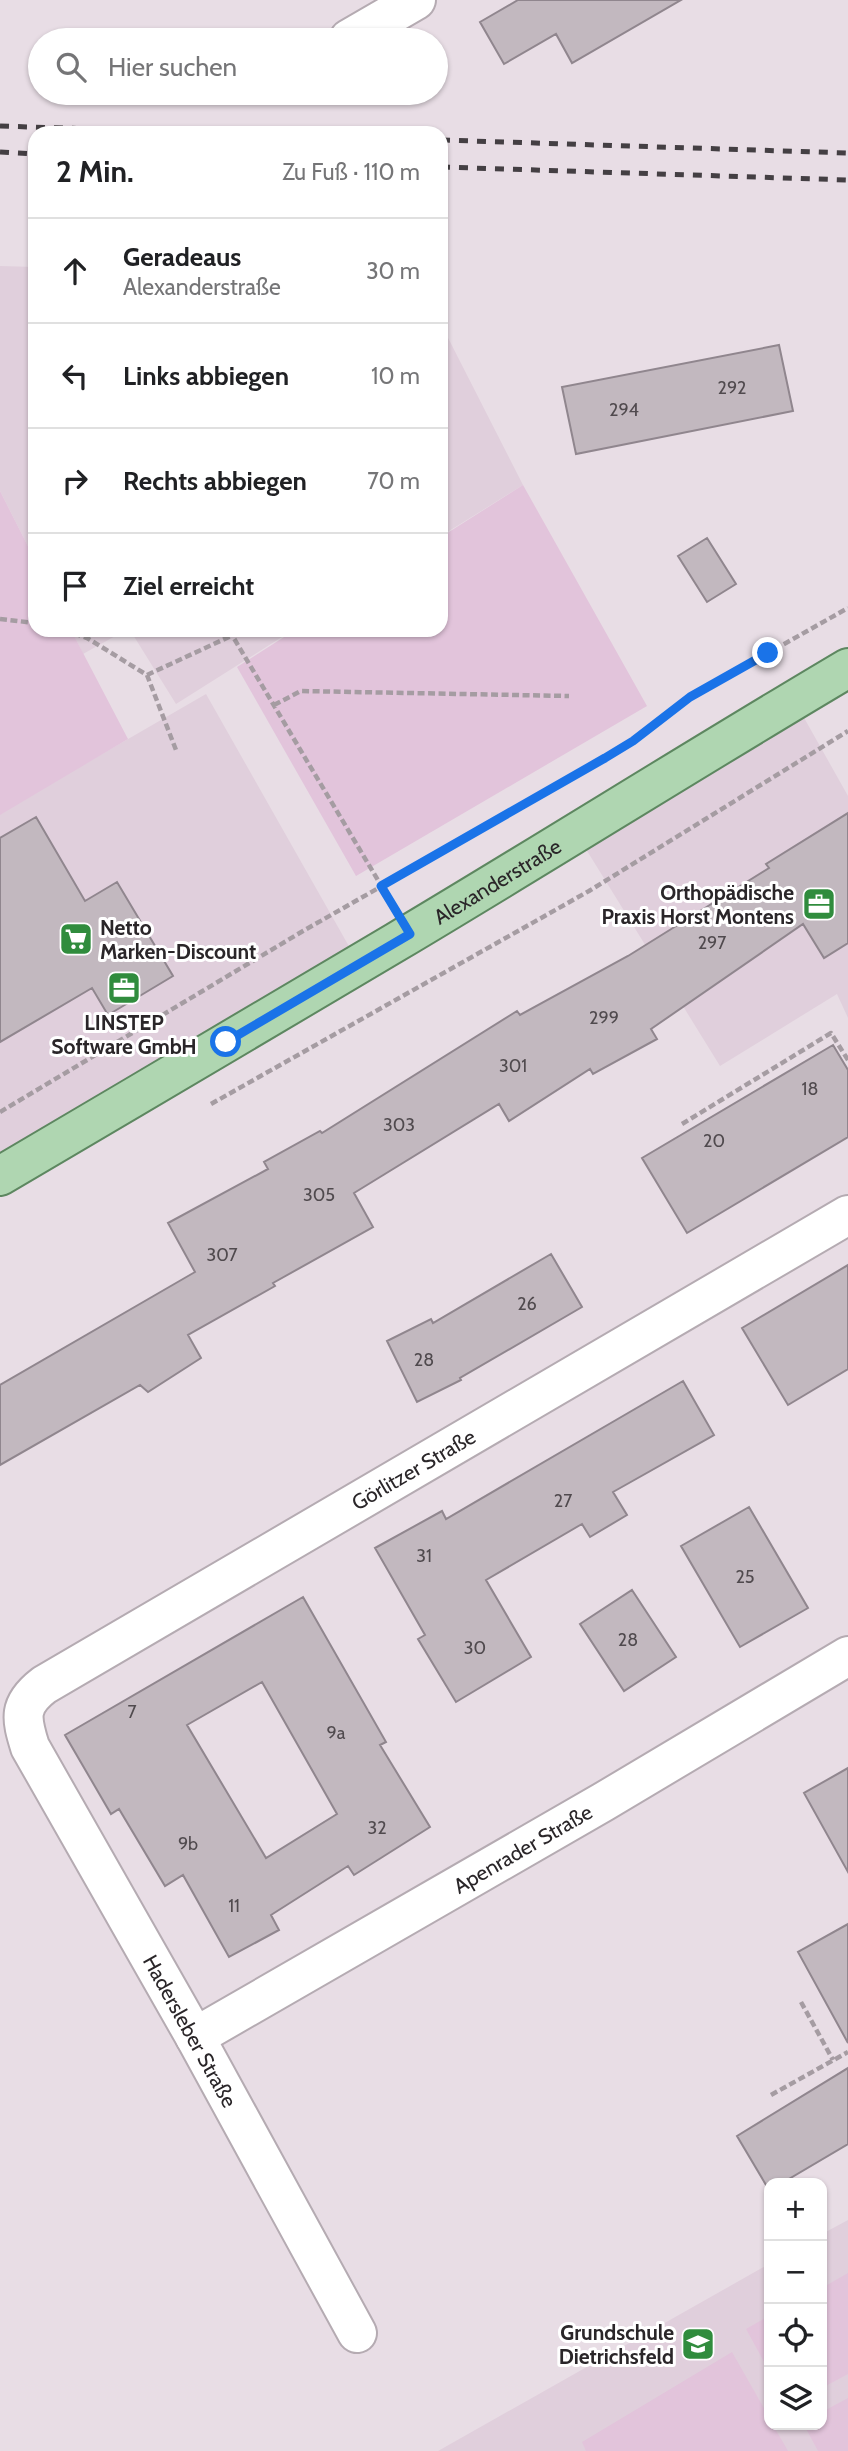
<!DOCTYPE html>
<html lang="de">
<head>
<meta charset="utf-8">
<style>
	:root { --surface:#fff; --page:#f2f2f2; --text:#202124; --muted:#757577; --line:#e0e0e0 }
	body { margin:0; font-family:Cabin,sans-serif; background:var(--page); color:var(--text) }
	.controls { position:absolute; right:21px; bottom:21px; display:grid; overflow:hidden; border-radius:14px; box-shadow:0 2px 5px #0004 }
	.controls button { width:63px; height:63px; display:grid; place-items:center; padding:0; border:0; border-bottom:2px solid var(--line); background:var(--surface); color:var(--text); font:35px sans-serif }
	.stop { position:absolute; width:21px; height:21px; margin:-16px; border:5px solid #1a73e8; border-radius:50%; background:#fff }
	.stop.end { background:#1a73e8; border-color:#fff; box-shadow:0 2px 7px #0008 }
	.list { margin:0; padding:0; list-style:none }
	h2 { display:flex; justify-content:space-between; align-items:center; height:91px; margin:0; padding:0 28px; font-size:30px }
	h2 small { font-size:23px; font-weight:400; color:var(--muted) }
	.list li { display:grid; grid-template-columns:46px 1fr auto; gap:21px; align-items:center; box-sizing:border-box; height:105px; padding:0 28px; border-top:2px solid var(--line) }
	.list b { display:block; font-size:26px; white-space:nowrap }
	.list p { margin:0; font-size:23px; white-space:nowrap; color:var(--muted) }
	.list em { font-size:23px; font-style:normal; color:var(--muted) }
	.icon { flex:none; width:38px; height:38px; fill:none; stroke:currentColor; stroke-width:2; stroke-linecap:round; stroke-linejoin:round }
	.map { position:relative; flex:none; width:848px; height:2451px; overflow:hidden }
	.search { position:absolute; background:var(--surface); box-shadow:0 2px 5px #0004; left:28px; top:28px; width:420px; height:77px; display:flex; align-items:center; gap:18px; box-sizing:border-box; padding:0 24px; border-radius:38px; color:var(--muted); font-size:26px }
	.panel { position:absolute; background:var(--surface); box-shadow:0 2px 5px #0004; left:28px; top:126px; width:420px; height:511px; border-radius:21px }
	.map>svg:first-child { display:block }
</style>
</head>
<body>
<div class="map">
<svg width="848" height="2451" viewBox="0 0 848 2451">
	<rect width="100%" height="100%" fill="#e8dde5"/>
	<path fill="#e0cfdc" d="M0,266L35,267V560L0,491Z
		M441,324L523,485L441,536Z
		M71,630H126L83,654Z
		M130,630H293L176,704Z
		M206,694L359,964L0,1175V813Z
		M794,700L848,796V1018L837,994L720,1066L576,833Z
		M848,2220V2451H438L769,2264V2425H822V2234Z"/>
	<path fill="#e2c4db" d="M523,485L647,706L356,876L237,667L295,630H441V537Z
		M0,491L35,560V630H71L128,739L0,815Z
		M848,2273V2374L822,2388V2288Z
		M769,2316V2371L746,2329Z
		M732,2352L769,2417V2425H773L788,2451H586L582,2442Z
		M848,2398V2451H818L804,2425H822V2412Z"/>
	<path fill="#c2b8bf" stroke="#90868e" stroke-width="2" fill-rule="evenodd" d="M518,0H681L572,63L556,34L504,64L480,22Z
		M779,345L793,411L576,454L562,387Z
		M707,538L736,584L707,602L678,556Z
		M848,813V943L824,958L803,924L651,1029L657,1039L593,1074L590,1069L509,1121L499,1104L354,1193L373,1227L273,1283L275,1286L188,1335L201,1358L148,1392L140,1385L0,1465V1385L195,1272L168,1223L268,1169L264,1162L320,1131L322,1133L517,1011L520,1015L628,956L769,868L766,864Z
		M36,817L85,901L117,882L173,976L108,1015L92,988L0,1042V838Z
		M833,1045L848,1070V1137L687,1233L642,1158Z
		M551,1254L582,1307L460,1378L461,1380L417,1402L387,1341L431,1319L433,1323Z
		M848,1265V1369L788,1405L742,1328Z
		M683,1381L714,1435L613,1492L627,1515L590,1537L582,1524L486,1580L531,1657L456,1702L418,1639L425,1635L375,1548L442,1511L446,1519Z
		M749,1507L808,1608L740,1647L681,1546Z
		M632,1590L676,1657L624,1691L580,1624Z
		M303,1597L386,1742L380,1745L430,1827L354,1875L348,1866L271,1915L279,1930L229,1957L183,1875L165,1886L119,1809L111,1814L65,1735ZM262,1682L337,1814L266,1858L187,1725Z
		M848,1768V1872L804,1793Z
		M848,1924V2043L798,1952Z
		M848,2068V2144L782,2183H769V2190L737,2136Z"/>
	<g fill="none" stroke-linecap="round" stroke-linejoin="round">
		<defs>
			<g id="minor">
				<path d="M349,39L416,0"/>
				<path id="s1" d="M195,2037L603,1802L848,1656"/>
				<path id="s2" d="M357,2333L195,2037L30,1747C21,1718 18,1705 44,1685L848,1215"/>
			</g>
			<g id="major">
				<path id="s3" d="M0,1176C132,1098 264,1021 396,942C547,852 696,758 848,668"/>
			</g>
		</defs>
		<use href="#minor" stroke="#b5abb2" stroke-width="42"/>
		<use href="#major" stroke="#5d8760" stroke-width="42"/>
		<path stroke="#a59ca2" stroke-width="4.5" stroke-dasharray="7 3.5" stroke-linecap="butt" d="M0,619L35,623
			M64,630L87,638L147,675L176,750
			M229,630L388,897
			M147,675L231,636
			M274,705L301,691L569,696
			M211,1104L589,891L848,731
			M0,1112L303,931L605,759L633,742L690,697L848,608
			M682,1124L831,1033L848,1060
			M801,2002L833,2060
			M771,2095L848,2052"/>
		<use href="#minor" stroke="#fff" stroke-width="38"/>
		<use href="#major" stroke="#afd6b1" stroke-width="38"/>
		<path stroke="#443f43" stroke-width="5" stroke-dasharray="9 9" stroke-linecap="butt" d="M0,126L214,133
			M441,140L848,153
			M0,152L35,154
			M441,167L848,180"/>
	</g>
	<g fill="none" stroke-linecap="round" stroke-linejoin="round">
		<path stroke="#1a73e8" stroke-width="9" d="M226,1042L410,934L381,886L605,758L633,741L690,697L768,653"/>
	</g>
	<defs>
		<symbol id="office-square" viewBox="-11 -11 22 22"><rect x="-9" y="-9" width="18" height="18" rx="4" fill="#308c3d" stroke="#fff"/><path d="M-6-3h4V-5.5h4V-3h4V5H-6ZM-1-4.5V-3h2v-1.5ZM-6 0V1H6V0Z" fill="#fff"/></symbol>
		<symbol id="supermarket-square" viewBox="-11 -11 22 22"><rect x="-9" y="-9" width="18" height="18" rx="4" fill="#308c3d" stroke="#fff"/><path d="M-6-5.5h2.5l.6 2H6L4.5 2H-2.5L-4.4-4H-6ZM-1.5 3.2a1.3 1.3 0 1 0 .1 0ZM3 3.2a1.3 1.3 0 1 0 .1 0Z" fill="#fff"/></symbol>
		<symbol id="school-square" viewBox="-11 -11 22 22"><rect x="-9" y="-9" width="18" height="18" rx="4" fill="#308c3d" stroke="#fff"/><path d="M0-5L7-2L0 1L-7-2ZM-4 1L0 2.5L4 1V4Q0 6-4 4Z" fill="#fff"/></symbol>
	</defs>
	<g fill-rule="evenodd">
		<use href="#office-square" x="800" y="885" width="38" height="38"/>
		<use href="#supermarket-square" x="57" y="920" width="38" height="38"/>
		<use href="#office-square" x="105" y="969" width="38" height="38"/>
		<use href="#school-square" x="679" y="2325" width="38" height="38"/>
	</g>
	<g text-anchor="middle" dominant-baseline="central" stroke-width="6" stroke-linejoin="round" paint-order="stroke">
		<g font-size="18" fill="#504a4e">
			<text x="732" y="388">292</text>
			<text x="624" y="410">294</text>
			<text x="712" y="943">297</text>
			<text x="604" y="1018">299</text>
			<text x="513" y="1066">301</text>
			<text x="810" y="1089">18</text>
			<text x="399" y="1125">303</text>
			<text x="714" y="1141">20</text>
			<text x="319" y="1195">305</text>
			<text x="222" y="1255">307</text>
			<text x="527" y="1304">26</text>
			<text x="424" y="1360">28</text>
			<text x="563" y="1501">27</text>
			<text x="424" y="1556">31</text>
			<text x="745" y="1577">25</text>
			<text x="628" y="1640">28</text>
			<text x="475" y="1648">30</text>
			<text x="132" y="1712">7</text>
			<text x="336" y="1733">9a</text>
			<text x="377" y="1828">32</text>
			<text x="188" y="1844">9b</text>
			<text x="234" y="1906">11</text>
		</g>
		<g font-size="21" fill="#2a2629" stroke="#fff">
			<text stroke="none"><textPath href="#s3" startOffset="578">Alexanderstraße</textPath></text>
			<text stroke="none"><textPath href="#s2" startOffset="1169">Görlitzer Straße</textPath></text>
			<text stroke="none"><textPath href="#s1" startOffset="378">Apenrader Straße</textPath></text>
			<text transform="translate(190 2031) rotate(61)">Hadersleber Straße</text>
		</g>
		<g font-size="21" font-weight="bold" fill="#2a2629" stroke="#fff" text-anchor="end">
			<text x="794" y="892">Orthopädische<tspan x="794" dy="24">Praxis Horst Montens</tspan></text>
			<text x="100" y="927" text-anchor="start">Netto<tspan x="100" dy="24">Marken-Discount</tspan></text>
			<text x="124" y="1022" text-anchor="middle">LINSTEP<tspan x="124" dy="24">Software GmbH</tspan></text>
			<text x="674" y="2332">Grundschule<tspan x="674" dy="24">Dietrichsfeld</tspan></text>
		</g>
	</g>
</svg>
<div class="controls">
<button>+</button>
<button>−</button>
<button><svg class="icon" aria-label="locate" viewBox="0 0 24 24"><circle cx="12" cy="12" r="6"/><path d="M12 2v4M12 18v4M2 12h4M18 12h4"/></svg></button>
<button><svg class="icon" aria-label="layers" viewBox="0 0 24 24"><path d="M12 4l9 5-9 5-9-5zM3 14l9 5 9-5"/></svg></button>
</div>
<div class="stop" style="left:226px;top:1042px"></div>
<div class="stop end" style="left:768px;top:653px"></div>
<div class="search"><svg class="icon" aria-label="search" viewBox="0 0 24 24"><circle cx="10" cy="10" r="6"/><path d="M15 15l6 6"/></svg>Hier suchen</div>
<section class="panel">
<h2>2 Min.<small>Zu Fuß · 110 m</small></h2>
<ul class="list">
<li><svg class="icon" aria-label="ahead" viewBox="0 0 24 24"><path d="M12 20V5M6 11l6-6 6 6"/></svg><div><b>Geradeaus</b><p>Alexanderstraße</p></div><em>30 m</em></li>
<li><svg class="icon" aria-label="left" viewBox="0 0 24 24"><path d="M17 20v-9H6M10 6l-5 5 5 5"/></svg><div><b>Links abbiegen</b></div><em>10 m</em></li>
<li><svg class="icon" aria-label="right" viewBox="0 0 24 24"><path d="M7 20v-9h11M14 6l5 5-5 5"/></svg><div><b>Rechts abbiegen</b></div><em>70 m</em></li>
<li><svg class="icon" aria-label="arrive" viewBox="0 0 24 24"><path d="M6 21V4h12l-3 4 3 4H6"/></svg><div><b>Ziel erreicht</b></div></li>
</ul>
</section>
</div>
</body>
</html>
